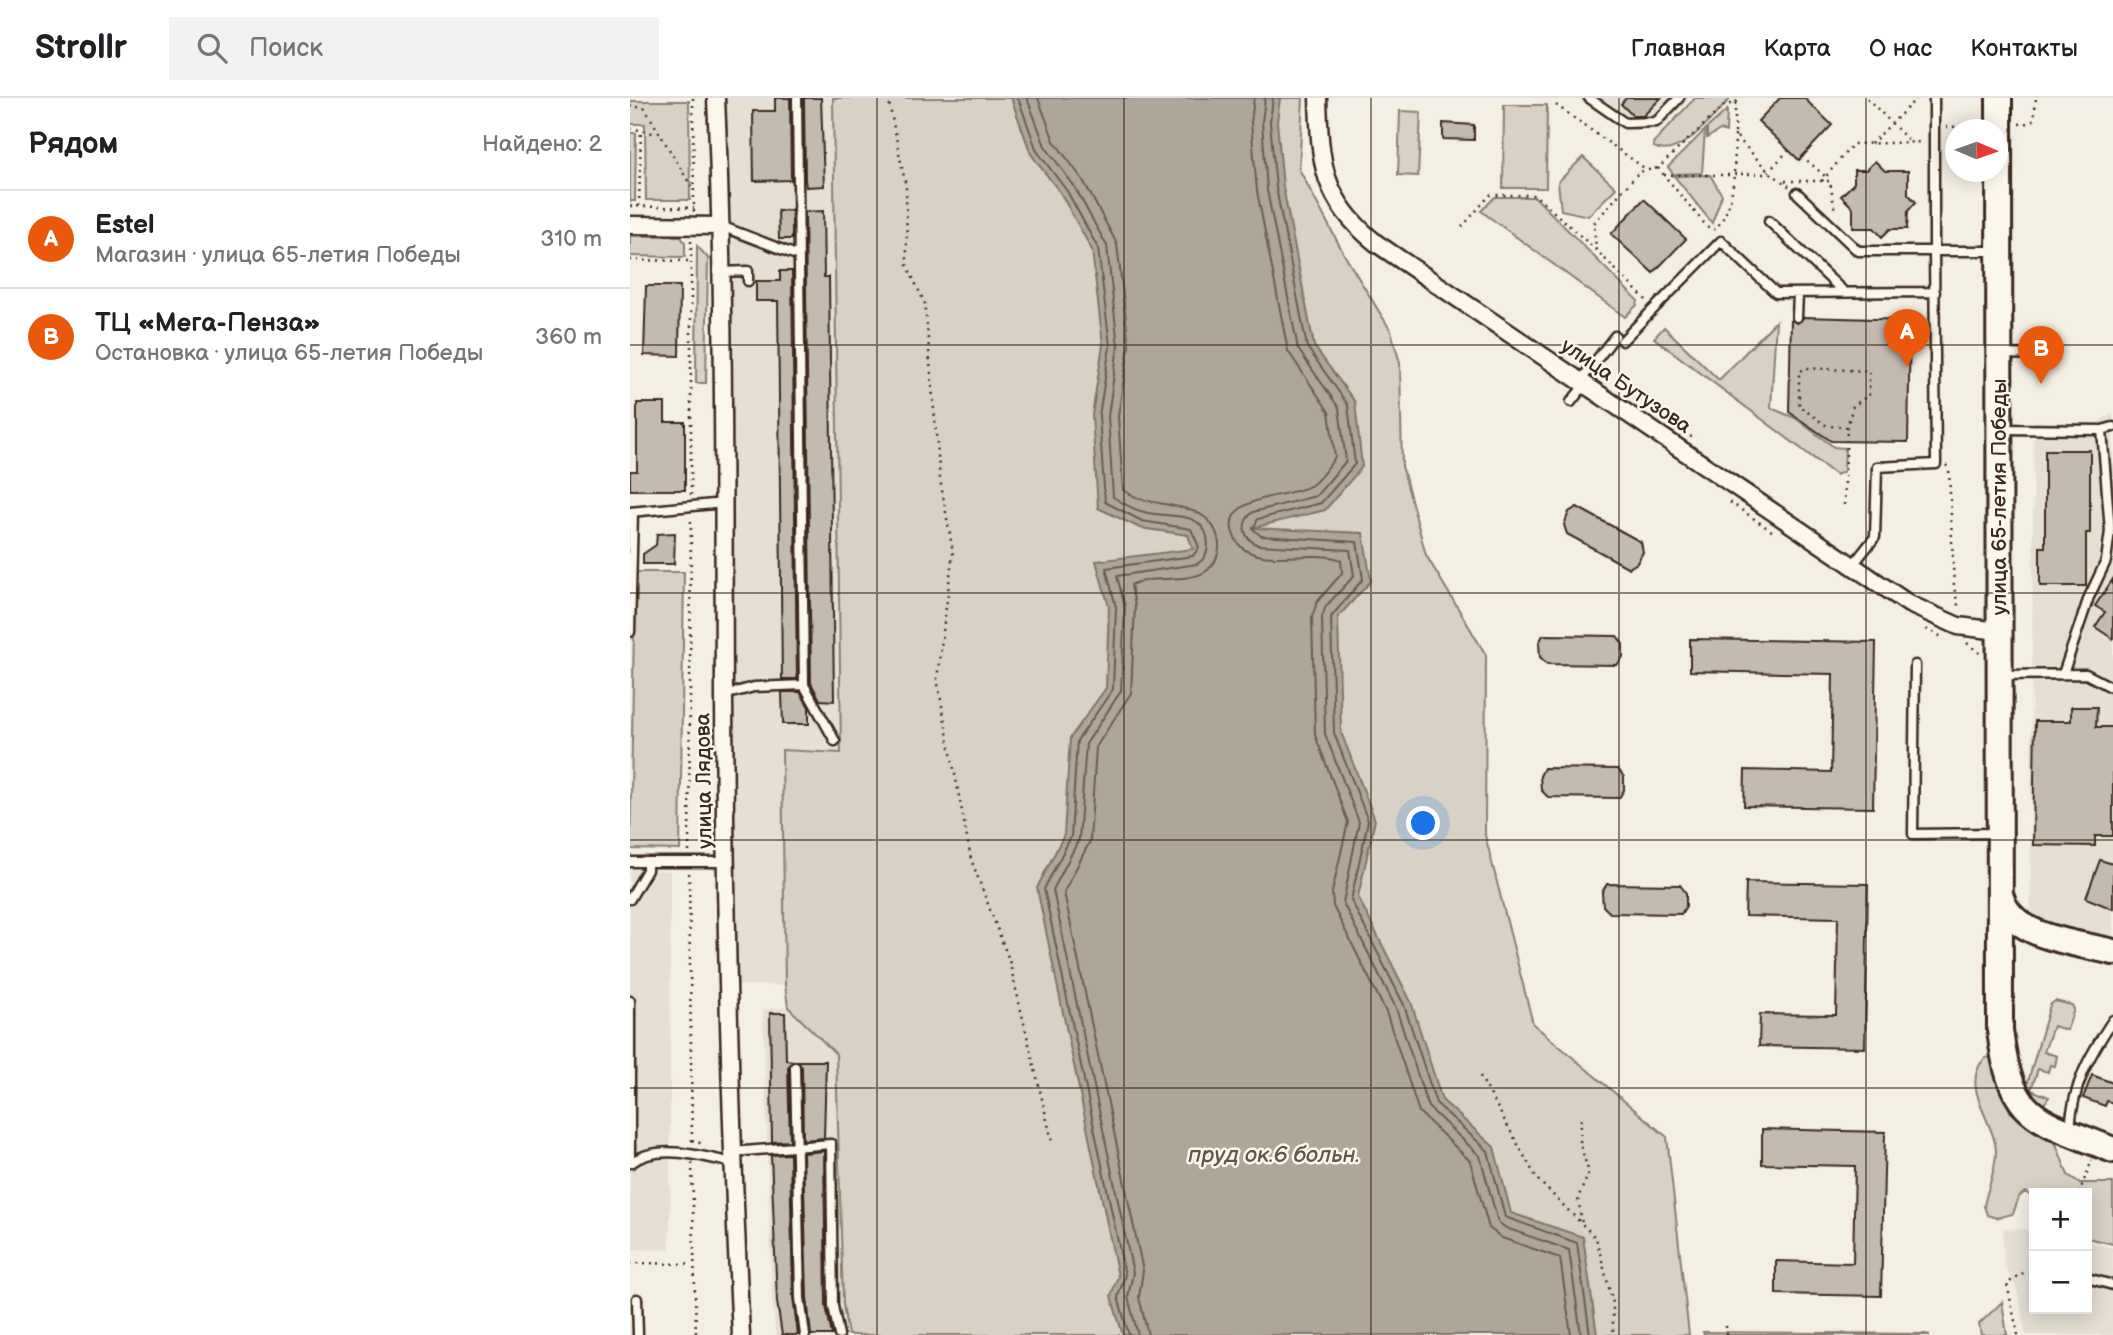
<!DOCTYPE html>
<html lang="ru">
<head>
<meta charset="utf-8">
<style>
	:root { --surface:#fff; --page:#f2f2f2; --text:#202124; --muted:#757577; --line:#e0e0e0; --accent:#ea580c }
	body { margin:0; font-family:"Balsamiq Sans",sans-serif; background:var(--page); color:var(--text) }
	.controls { position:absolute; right:21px; bottom:21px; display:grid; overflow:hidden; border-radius:0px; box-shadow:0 4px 18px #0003 }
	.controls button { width:63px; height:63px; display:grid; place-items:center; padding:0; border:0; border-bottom:2px solid var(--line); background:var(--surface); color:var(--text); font:35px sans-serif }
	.compass { position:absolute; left:1315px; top:21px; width:63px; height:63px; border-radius:50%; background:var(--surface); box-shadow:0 4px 18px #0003; rotate:92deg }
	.you { position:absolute; left:794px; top:726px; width:24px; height:24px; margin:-18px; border:5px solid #fff; border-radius:50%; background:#1a73e8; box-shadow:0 0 0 10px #1a73e833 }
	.badge { display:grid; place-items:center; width:46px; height:46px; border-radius:50%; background:var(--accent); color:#fff; font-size:23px; font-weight:700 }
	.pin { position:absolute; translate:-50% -58px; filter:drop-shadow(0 2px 4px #0008) }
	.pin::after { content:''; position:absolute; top:37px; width:24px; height:21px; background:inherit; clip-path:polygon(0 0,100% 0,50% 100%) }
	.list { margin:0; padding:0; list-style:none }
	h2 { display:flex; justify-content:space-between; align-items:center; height:91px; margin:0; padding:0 28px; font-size:30px }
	h2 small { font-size:23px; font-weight:400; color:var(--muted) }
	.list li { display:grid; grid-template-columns:46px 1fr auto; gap:21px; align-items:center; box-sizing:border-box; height:98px; padding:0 28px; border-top:2px solid var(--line) }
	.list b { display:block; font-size:26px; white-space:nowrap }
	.list p { margin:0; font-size:23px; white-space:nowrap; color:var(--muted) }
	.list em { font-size:23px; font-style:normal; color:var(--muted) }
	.icon { flex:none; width:38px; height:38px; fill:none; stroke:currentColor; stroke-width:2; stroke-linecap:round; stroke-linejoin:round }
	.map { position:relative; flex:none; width:1483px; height:1237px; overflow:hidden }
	header { display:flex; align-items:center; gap:42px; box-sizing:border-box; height:98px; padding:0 35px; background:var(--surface); border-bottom:2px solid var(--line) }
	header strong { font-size:33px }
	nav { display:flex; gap:38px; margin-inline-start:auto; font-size:24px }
	.search { width:490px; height:63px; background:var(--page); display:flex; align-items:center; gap:18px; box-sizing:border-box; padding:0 24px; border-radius:0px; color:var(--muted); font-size:26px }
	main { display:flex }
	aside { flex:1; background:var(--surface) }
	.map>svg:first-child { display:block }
</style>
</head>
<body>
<header>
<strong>Strollr</strong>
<div class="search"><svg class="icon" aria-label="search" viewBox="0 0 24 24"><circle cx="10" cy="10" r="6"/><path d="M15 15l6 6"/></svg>Поиск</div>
<nav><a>Главная</a><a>Карта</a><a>О нас</a><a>Контакты</a></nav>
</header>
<main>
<aside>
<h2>Рядом<small>Найдено: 2</small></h2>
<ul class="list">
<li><span class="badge">A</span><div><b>Estel</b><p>Магазин · улица 65-летия Победы</p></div><em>310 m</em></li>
<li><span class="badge">B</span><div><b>ТЦ «Мега-Пенза»</b><p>Остановка · улица 65-летия Победы</p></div><em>360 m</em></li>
</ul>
</aside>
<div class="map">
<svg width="1483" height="1237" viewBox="0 0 1483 1237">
	<rect width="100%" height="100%" fill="#f3efe4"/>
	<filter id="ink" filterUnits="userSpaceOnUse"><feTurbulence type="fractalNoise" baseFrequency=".0143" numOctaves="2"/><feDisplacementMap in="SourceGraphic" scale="14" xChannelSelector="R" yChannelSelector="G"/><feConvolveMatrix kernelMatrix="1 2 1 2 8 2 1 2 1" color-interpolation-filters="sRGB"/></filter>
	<g filter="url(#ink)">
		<path fill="#e5dfd4" d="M91,0H203L211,655L152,653L155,887H104Z
			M947,0H1060L1031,31L994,33Z
			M1483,315V848L1405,824L1400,815L1404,323L1467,325Z
			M0,772L40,773V1152L0,1151Z
			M158,909L206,956L213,1207L218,1237H146L142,1203L133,912Z
			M1373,1130L1404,1132V1211H1457V1144L1483,1150V1237H1396L1387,1191L1373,1166Z"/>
		<path fill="#d8d1c6" stroke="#8a7e72" stroke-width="2" d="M203,0H673L669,71L715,158L761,233L770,265L772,368L796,457L856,557L855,737L903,926L1037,1039L1059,1237H218L213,1207L206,956L158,909L155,887L152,652L211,655Z
			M1065,0H1101C1085,16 1048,64 1024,49L1023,45Z
			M0,3H59L60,102H16L15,26H0Z
			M874,7H917L916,90H873Z
			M1097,12L1096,34L1090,32L1077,40V30Z
			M770,13L791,14L788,78L768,77Z
			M1075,32L1072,75L1043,76L1038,69Z
			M0,35H6L5,103H0Z
			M953,59L986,90L958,118L931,112L928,84Z
			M1080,77L1092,97L1082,125L1044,78Z
			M865,99H905L1008,203L1007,207L995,219L851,113Z
			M0,138H50L55,144V159L0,158Z
			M67,148L78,160L76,285H66Z
			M1146,223L1141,310L1165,320L1204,349L1215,350L1214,373L1206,377L1024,240L1034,229L1089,282Z
			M5,474H54L50,752L0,751Z
			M1425,903L1442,907L1444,911L1437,932L1423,928L1414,954L1427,958L1425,968L1420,967L1418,974L1408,971L1401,992L1419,999L1414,1006L1399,996L1397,987L1420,907Z
			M1363,959L1380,1014L1426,1046L1438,1077L1450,1085H1483V1146L1457,1140V1095H1404V1127L1401,1119L1402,1099L1395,1094L1389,1099L1383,1116L1366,1120L1357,1117L1354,1108C1357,1091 1366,1072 1366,1054C1366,1025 1328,988 1355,960Z
			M1372,1204L1377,1237H1351L1349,1226Z
			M1073,1234L1295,1236L1300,1237H1074Z"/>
		<path fill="#afa69a" stroke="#817468" stroke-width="2" d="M381,0H650L647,24L653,89L684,248L725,304L732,369L695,412L622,430L733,435L741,483L708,519L711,634L745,722L728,799L781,904L812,1002L864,1049L881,1115L953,1139L967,1237H493L481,1198L488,1178L407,790L434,737L440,640L476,590L479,509L466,463L563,451L558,437L510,430L468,410L462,317L473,247L462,152L431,96L401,56Z"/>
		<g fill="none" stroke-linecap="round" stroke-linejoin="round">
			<path stroke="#695c50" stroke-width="2" d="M388,0L407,53L437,93L468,150L480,248L469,318L475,404L512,423L561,431L569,449L563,458L476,470L486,509L483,591L447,643L441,739L414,791L495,1177L488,1199L499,1237
				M397,0L415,48L444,88L477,148L488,248L478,318L483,399C492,405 507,413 518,415C532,418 555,416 567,424C581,434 582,458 567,466L487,478L495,509L491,593L456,646L449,741L423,792L503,1175L498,1199L508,1237
				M408,0L424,43L453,82L487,146L499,248L488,318L493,392C524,415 583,397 589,446C590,457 584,468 575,474C554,486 522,476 501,487L505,508L501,595L466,649L460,743L434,794L513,1173L509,1199L518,1237
				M624,0L621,25L627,93L658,253L699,314L705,359C699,368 689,383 680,388C660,400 580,397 607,444C625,472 685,450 711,462L712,475L687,504L682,519L685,637L718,724L702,794L703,808L756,914L789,1014L840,1063L859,1130L872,1140L930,1160L941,1237
				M635,0L632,24L637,92L668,251L709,310L716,363L686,398L623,414C610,425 612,440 628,447L720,452L724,478L696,508L692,519L695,636L729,724L713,805L766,910L798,1009L850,1058L868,1124L876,1130L939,1152L951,1237
				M643,0L640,24L646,90L677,249L718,307L725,366L691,405L628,421L623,431L631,438L727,444L733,481L701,519L704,635L738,723L721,802L774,907L806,1005L858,1053L875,1119L947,1145L960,1237"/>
		</g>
		<path fill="#c3bbb0" stroke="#3b2a1e" stroke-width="2" d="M145,0H160L161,82L124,83L123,13H145Z
			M174,0H191L194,88L176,89L175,82Z
			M996,0H1031L1013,18H1003L991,6Z
			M1150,0H1174L1202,27L1169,62L1128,23Z
			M813,25L844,27V42L813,41Z
			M1245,63L1255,73H1278V96L1286,104L1278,113L1277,131H1260L1252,139L1244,130H1223V110L1211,98L1224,85V72H1236Z
			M1014,101L1056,141L1023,175L981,136Z
			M162,112V141H149L148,113Z
			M193,113L194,179H199L204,603L190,602L181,585L175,114Z
			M150,173H162L167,581H152L148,203H126V183H150Z
			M16,188H50L49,258L14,257Z
			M1174,219L1280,222L1278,344L1201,343L1159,314L1161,221L1167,225Z
			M7,305H35V324H55V392H0V373H7Z
			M1415,352H1460V435H1456V488H1410V449H1415Z
			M947,409L1011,444L1013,454L1007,465L999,470L937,436L934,427L939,414Z
			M45,435L44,466H13V456L26,447L27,436Z
			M1483,481V541L1465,529L1475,514L1465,508Z
			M913,537L987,538L993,546V559L987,567L917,566L910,559L909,545Z
			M1060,541L1246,544L1243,710L1114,708L1115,672L1201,674L1203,576L1060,573Z
			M152,594H170L179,609V626H153Z
			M1441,609H1467L1466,629H1483V738H1465V748L1403,747L1405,623H1441Z
			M914,670L988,671L994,679V692L989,700L918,699L911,692L910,678Z
			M1470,762L1483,766V811L1456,800Z
			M1116,784L1238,786L1235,950L1129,948L1130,916L1206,917L1208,820L1115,818Z
			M977,786L1050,787L1056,795V808L1051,816L980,815L973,808L972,794Z
			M140,915H155L156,962L164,963L158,969L160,1043L142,1044Z
			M166,963H196L194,1040L173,1042L172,969Z
			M1462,977L1483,985V1005L1477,1003L1475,1008L1453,1000Z
			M1132,1031L1255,1034L1251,1198L1146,1196V1163L1223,1165L1225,1068L1132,1066Z
			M194,1053L196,1208L202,1237H181L177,1199L173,1055Z
			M160,1056L163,1200L168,1237H152L147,1204L141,1057Z"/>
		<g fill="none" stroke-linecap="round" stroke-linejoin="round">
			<defs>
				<path id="service" d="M959,0L995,25L1026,24L1049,0
					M1304,0V153H1366
					M1167,95L1228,153H1304L1306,366L1247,369L1245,439L1222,468
					M1139,123L1214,194
					M91,128L169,158
					M91,174L118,173V183
					M1167,219L1168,195
					M992,243L1091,143L1146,195L1305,194
					M1372,256L1414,257
					M951,282L985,238
					M941,304L956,285
					M1373,331L1472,332
					M0,414L94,405
					M0,534L3,414
					M1285,567L1283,736L1367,735
					M1433,576L1459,499L1476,463L1480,433L1472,332L1483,329
					M1374,577L1456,576L1483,590
					M174,587L205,643
					M94,597L124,589L174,587L167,0
					M0,764H96
					M0,801L17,772V764
					M0,903V1065
					M165,969L170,1200L175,1237
					M1440,1031C1443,986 1459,958 1483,922
					M102,1054L201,1046L203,1208L209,1237
					M1,1065C27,1045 72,1058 102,1065
					M1457,1180L1483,1187
					M7,1201L8,1237"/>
				<path id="minor" d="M86,0C95,199 93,398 94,597C95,810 100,1024 111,1237
					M688,0C690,65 692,102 746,145L1279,506L1328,528L1369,533
					M0,127L91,128"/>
				<path id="primary" d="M1369,0L1370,932C1381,1024 1406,1020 1483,1052
					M1371,799C1383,841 1446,844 1483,854"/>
			</defs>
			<use href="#service" stroke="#3b2a1e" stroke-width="13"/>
			<use href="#minor" stroke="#3b2a1e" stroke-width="21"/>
			<use href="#primary" stroke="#3b2a1e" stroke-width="30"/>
			<path stroke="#3b2a1e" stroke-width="2.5" stroke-dasharray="2 5" stroke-linecap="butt" d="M63,0L64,114
				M258,0L276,89L277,167L295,206L310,381L323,454L307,581L341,761L379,862L422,1043
				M1237,0L1281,45
				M1105,5V37L1139,74L1160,89
				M926,7L1017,72
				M0,9H14L64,93
				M1389,26L1400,25L1404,22L1406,0
				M1316,29L1351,28
				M0,30L27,36
				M1105,37C1104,67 1107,109 1085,131H1079L1028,70L1095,7L1105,5L1110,0
				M1241,46L1287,0
				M1172,58L1196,79
				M1104,76H1136L1159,52
				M1034,77H1104
				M1155,83H1200L1205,114
				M1192,83L1223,46L1294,44
				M0,108L64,110
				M9,108L11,31
				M832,129L860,97H905L966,152
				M0,162L60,163
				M1016,202L966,152L964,125L1009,74L1028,70
				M1025,315L1066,342
				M1316,367L1319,371L1324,489L1329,512
				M61,397V141
				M1100,404L1146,436
				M1214,407L1217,329L1223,308L1239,297V273L1176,270L1169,274V308L1197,328L1217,329
				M1296,531L1312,539
				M1337,545L1351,556
				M59,754L61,418
				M59,775L62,1045
				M850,978L907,1081L966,1140L983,1205V1237
				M951,1021L950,1046L959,1075L948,1100L952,1126
				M62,1042L75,1047
				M62,1065L66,1237
				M1449,1095L1462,1062
				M0,1165L62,1166
				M1096,1228L1097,1237
				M1388,1237L1377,1186L1390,1176L1404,1174"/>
			<use href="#service" stroke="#fbf7ec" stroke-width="8"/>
			<use href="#minor" stroke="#fbf7ec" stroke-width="16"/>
			<use href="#primary" stroke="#fbf7ec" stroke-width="24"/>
		</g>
	</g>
	<path fill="none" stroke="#3b2a1e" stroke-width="2" stroke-opacity="0.55" d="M247,0V1237M494,0V1237M741,0V1237M989,0V1237M1236,0V1237M0,247H1483M0,495H1483M0,742H1483M0,990H1483"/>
	<g text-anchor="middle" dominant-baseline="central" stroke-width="5" stroke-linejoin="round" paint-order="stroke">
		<g font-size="21" fill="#3b2a1e" stroke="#fbf7ec">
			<text transform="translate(996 288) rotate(34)">улица Бутузова</text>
			<text transform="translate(1369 399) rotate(-90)">улица 65-летия Победы</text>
			<text transform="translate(74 683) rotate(-91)">улица Лядова</text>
		</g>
		<g font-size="23" font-style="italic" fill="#645549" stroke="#fbf7ec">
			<text x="644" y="1057">пруд ок.6 больн.</text>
		</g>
	</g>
</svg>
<div class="controls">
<button>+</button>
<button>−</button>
</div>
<svg class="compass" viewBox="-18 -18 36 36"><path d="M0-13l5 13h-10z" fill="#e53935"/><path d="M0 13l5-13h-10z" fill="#757577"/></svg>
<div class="you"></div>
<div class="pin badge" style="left:1277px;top:269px">A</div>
<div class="pin badge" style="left:1411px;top:286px">B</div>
</div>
</main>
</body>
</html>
